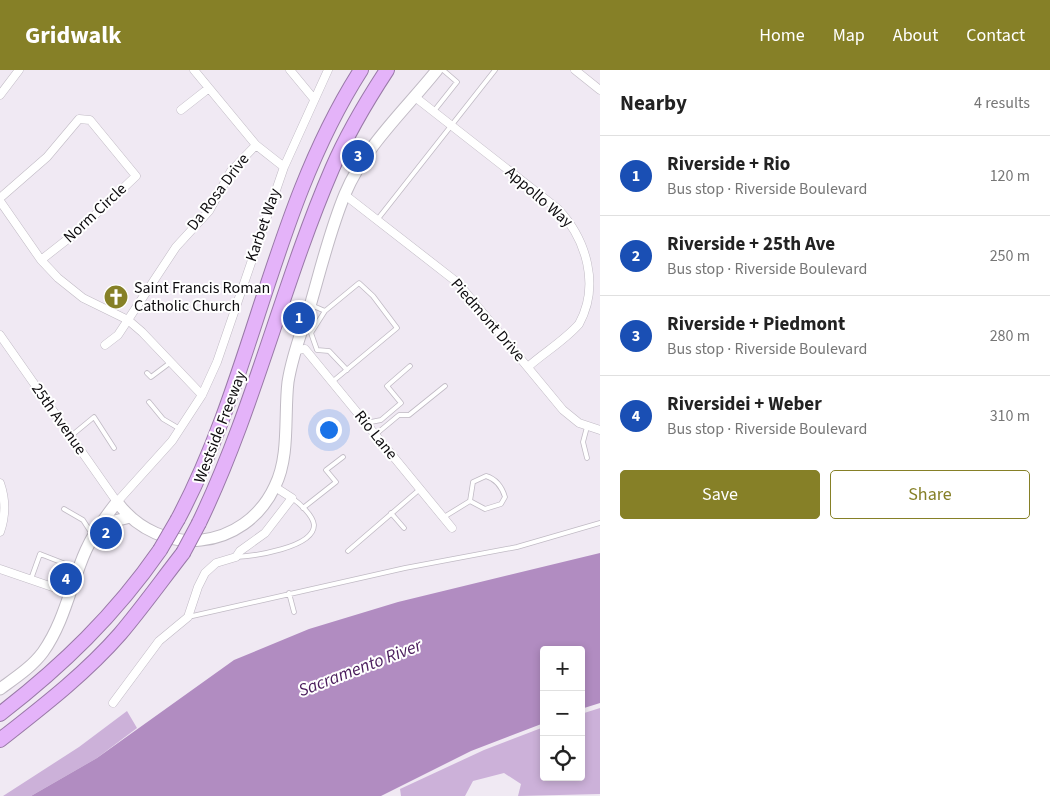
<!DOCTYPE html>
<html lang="en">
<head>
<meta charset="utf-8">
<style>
	:root { --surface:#fff; --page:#f6f6f6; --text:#222; --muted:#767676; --line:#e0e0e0; --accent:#868027 }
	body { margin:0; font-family:"Source Sans 3",sans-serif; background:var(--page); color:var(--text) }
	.controls { position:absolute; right:15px; bottom:15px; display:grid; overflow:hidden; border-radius:5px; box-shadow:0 2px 8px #0003 }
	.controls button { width:45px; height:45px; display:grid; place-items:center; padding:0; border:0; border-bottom:1px solid var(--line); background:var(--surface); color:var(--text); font:25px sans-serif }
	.you { position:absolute; left:328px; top:359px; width:18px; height:18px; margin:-12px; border:4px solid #fff; border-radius:50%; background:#1a73e8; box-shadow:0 0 0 8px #1a73e833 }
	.badge { display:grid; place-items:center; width:32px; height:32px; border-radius:50%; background:var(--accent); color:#fff; font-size:16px; font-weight:700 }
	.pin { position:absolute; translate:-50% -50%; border:2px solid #fff; box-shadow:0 1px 5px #0006 }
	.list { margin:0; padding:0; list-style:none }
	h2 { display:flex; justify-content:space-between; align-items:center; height:65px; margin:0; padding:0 20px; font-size:21px }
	h2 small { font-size:16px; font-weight:400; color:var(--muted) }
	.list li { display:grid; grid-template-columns:32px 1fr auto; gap:15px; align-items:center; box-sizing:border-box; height:80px; padding:0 20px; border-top:1px solid var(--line) }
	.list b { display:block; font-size:19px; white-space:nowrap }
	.list p { margin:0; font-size:16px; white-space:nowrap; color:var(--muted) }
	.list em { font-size:16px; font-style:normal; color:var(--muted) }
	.actions { display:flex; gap:10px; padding:15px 20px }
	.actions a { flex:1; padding:11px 0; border:1px solid var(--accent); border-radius:5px; text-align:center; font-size:18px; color:var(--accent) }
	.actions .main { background:var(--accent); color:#fff }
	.icon { flex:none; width:28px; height:28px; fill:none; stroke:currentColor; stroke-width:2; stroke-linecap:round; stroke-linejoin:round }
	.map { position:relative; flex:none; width:600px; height:726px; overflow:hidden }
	header { display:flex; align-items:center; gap:30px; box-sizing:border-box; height:70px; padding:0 25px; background:var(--accent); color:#fff }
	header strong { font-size:24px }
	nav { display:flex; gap:28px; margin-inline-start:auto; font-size:18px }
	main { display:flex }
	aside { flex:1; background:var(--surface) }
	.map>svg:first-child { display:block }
</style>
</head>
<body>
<header>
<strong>Gridwalk</strong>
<nav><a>Home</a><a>Map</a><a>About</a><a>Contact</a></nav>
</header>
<main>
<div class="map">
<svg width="600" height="726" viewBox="0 0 600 726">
	<rect width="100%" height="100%" fill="#f0e9f3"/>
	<path fill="#ccb1d9" d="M600,638V724L518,726L521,714L504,703L473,711L465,726H401L400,719L484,680L544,657V707H581V644Z
		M127,641L137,658L97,688L31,726H3L79,677Z"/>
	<path fill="#b18cc1" d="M600,483V633L581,639V580H544V653L471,681L381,726H31L97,688L234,590L309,559L398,532Z"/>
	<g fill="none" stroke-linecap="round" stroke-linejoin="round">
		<defs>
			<path id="lane" d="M434,41L457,12L443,0
				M377,150L495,0
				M311,235L325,241
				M147,303L151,307L171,292
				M332,312L397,258L373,226L359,213L325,241L311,263L317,280L329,281L347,300
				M149,332L163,349L180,359
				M366,353L381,350L401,333L387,316L410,296
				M375,365L399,345H409L445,316
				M71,366L94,347L114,378
				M587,388L583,372L587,357
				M486,406C496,409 502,417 505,427L501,434L485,439L470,431L473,412Z
				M303,438L336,412L326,400L343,387
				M64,439L83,450L92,464
				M391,443L404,458
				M444,447L470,431
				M348,481L420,419
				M236,487C253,486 314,478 314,455C313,445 299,433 292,428
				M31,509L40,484L76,498
				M289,523L294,542
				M188,547L405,498L517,477L600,453"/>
			<path id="street" d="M194,0L256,75L284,97
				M290,0L314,29
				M575,0L600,20
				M0,25L19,0
				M415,27L558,139C587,170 600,216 579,254C565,270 545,282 529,296
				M181,40L209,18
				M345,125L458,213L563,340L579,353L600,360
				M0,128L47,87L79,49L90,50L136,106L78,161L41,190
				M0,131L41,190L58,208L83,228L128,250L142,262L202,325
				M0,265L117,432L172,371L202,325L217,292L284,97L328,0
				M105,275L118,265L176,177L209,141L231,101L256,75
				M296,280L305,279L452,458
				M0,413C6,430 6,445 0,462
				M0,499L70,523
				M113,633L159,571L188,547L198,517L205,503L216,493L236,487L240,481L265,463L292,428L275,417"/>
			<path id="secondary" d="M101,463L111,452L130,447
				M0,619C15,608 32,597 43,582C65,551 71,513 86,480C94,462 105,447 117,432C160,490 245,481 275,416C290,386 284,345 288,312C292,286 302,260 310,236C321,198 330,160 345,124C365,76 405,40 437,0"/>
			<path id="highway" d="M178,449C254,306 273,137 361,0
				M199,453C254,339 282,215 332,99C347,64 366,32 387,0
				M0,644C62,596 115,545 160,480
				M0,670C42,637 85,604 120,564C142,538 162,510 183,483"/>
		</defs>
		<use href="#lane" stroke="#c0bac4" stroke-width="5.5"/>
		<use href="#street" stroke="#c0bac4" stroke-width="9"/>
		<use href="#secondary" stroke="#c0bac4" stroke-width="13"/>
		<use href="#highway" stroke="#9979a7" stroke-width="16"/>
		<use href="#lane" stroke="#fff" stroke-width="4"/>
		<use href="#street" stroke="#fff" stroke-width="8"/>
		<use href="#secondary" stroke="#fff" stroke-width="11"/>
		<use href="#highway" stroke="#e4b3f9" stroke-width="14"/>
		<defs>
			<path id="highway-bridge" d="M160,480L178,449
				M183,483L199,453"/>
		</defs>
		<use href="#highway-bridge" stroke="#9979a7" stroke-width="16" stroke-linecap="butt"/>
		<use href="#highway-bridge" stroke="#e4b3f9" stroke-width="14"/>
	</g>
	<defs>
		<symbol id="church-disc" viewBox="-11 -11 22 22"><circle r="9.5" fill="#868027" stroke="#fff"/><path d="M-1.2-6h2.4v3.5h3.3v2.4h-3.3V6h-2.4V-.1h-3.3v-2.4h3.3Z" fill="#fff"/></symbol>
	</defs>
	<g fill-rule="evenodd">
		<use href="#church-disc" x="102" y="213" width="28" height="28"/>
	</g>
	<g text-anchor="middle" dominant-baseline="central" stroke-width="4" stroke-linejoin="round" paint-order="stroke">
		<g font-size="16" fill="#0e0c0f" stroke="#fff">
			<text transform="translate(218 122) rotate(-53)">Da Rosa Drive</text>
			<text transform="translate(539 127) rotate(41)">Appollo Way</text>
			<text transform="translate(95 143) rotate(-43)">Norm Circle</text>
			<text transform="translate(263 155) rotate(-71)">Karbet Way</text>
			<text transform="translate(488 250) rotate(49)">Piedmont Drive</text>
			<text transform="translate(59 349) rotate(55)">25th Avenue</text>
			<text transform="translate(220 357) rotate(-69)">Westside Freeway</text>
			<text transform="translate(376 365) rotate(51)">Rio Lane</text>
		</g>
		<g font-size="16" fill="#0e0c0f" stroke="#fff" text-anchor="start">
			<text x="134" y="218">Saint Francis Roman<tspan x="134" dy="18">Catholic Church</tspan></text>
		</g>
		<g font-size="18" font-style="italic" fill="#4a1c5c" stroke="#fff">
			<text transform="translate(360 598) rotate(-21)">Sacramento River</text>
		</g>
	</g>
</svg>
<div class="controls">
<button>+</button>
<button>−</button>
<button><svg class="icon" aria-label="locate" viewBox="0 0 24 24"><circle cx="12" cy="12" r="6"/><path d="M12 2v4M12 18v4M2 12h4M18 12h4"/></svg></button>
</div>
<div class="you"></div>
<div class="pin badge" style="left:299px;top:248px;background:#1a4fb4">1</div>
<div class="pin badge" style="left:106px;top:463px;background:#1a4fb4">2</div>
<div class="pin badge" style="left:358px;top:86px;background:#1a4fb4">3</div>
<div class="pin badge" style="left:66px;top:509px;background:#1a4fb4">4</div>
</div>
<aside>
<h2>Nearby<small>4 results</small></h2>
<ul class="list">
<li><span class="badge" style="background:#1a4fb4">1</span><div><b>Riverside + Rio</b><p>Bus stop · Riverside Boulevard</p></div><em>120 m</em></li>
<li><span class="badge" style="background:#1a4fb4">2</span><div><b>Riverside + 25th Ave</b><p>Bus stop · Riverside Boulevard</p></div><em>250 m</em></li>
<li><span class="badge" style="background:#1a4fb4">3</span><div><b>Riverside + Piedmont</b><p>Bus stop · Riverside Boulevard</p></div><em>280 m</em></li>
<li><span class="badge" style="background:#1a4fb4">4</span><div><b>Riversidei + Weber</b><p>Bus stop · Riverside Boulevard</p></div><em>310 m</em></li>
</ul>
<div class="actions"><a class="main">Save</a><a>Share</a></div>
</aside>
</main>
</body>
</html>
